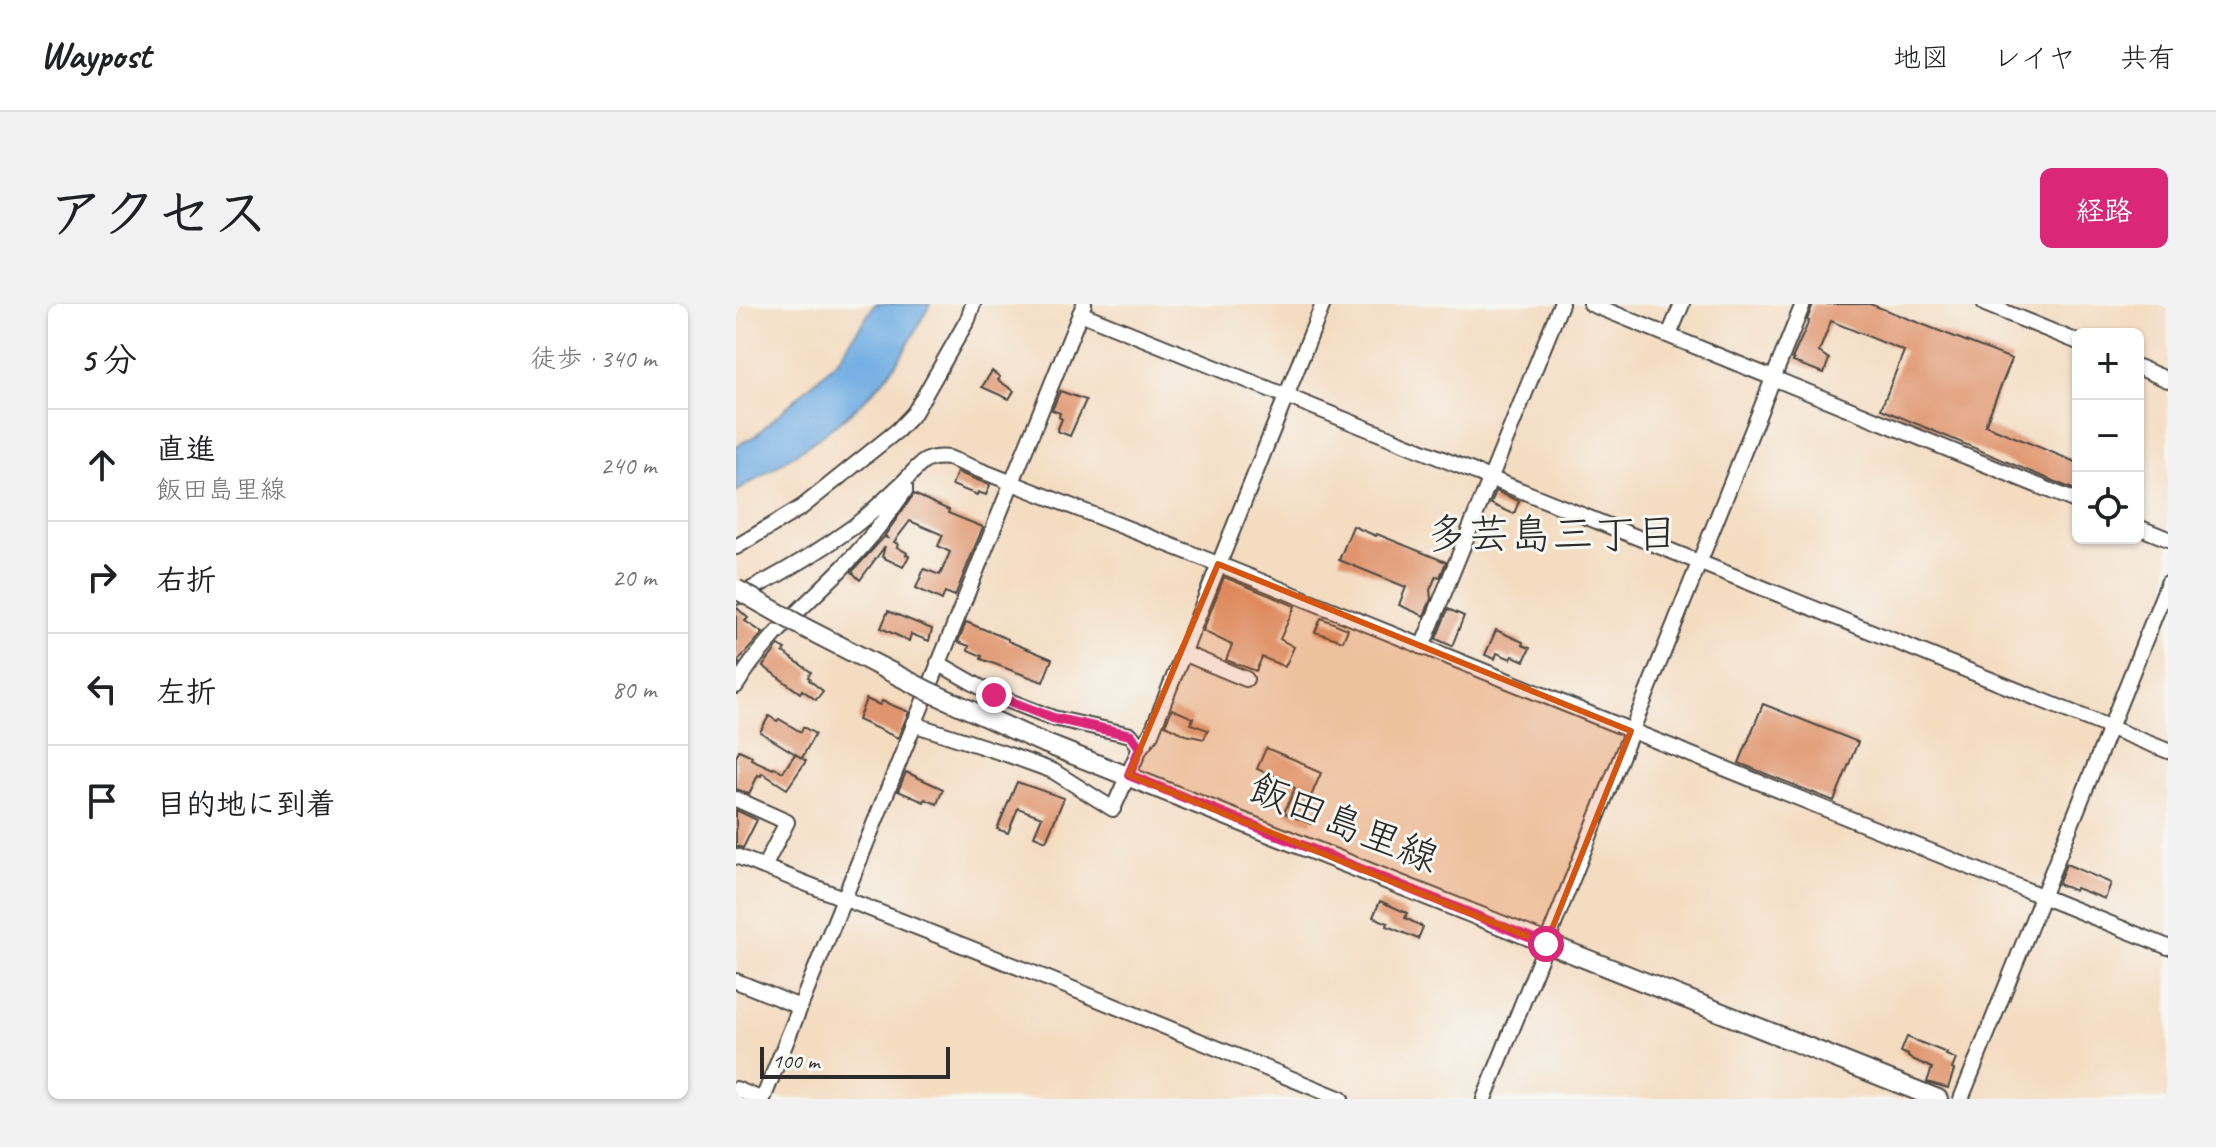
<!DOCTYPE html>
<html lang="ja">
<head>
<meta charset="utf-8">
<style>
	:root { --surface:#fff; --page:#f2f2f2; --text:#202124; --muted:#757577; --line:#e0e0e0; --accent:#db2777 }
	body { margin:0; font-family:Caveat,"Klee One",sans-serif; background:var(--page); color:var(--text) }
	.controls { position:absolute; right:24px; top:24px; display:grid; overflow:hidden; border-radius:12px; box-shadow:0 2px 6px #0004 }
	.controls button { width:72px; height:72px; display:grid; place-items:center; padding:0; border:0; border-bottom:2px solid var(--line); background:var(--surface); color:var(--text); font:40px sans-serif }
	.scale { position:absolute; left:24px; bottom:20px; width:190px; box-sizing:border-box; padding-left:8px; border:4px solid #2b2b2b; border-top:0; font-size:22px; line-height:28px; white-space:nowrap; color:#2b2b2b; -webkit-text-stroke:6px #f6f6f2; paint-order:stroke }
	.stop { position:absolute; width:24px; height:24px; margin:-18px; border:6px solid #db2777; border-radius:50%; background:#fff }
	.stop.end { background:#db2777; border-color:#fff; box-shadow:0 2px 8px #0008 }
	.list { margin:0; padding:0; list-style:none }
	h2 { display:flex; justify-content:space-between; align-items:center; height:104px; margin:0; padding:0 32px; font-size:34px }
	h2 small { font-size:26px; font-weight:400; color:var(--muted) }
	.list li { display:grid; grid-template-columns:52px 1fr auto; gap:24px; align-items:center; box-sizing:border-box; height:112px; padding:0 32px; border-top:2px solid var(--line) }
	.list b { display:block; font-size:30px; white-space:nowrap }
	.list p { margin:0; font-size:26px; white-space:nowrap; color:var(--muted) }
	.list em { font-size:26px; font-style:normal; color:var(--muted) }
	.icon { flex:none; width:44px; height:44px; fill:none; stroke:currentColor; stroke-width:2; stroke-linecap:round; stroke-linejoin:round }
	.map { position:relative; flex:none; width:1432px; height:795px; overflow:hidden; border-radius:12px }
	header { display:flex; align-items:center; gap:48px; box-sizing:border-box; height:112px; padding:0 40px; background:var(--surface); border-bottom:2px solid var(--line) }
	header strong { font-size:38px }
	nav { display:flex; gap:44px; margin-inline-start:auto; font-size:28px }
	.intro { display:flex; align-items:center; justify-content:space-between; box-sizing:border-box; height:192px; padding:0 48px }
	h1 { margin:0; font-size:56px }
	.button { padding:20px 36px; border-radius:12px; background:var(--accent); color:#fff; font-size:28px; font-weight:700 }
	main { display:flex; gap:48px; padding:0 48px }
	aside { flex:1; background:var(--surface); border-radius:12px; box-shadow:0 2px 6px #0004 }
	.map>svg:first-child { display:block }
</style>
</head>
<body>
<header>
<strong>Waypost</strong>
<nav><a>地図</a><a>レイヤ</a><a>共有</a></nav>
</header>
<div class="intro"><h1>アクセス</h1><a class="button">経路</a></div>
<main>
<aside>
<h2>5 分<small>徒歩 · 340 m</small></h2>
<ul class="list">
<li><svg class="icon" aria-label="ahead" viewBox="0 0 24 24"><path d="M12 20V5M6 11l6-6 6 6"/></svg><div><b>直進</b><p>飯田島里線</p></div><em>240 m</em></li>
<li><svg class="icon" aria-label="right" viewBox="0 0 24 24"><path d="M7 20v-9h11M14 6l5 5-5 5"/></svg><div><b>右折</b></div><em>20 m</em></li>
<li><svg class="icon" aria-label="left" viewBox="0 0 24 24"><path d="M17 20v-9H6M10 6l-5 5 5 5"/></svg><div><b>左折</b></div><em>80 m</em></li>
<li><svg class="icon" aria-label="arrive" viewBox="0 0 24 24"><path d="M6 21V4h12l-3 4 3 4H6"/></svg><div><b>目的地に到着</b></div></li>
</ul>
</aside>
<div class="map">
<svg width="1432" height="795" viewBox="0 0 1432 795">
	<rect width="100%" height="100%" fill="#f6f6f2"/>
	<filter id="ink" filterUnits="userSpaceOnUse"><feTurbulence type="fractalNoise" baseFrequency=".0125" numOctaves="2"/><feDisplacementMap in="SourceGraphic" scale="16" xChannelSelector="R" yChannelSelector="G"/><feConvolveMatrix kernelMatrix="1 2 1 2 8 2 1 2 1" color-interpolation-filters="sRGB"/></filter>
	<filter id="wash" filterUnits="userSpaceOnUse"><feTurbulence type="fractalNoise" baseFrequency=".006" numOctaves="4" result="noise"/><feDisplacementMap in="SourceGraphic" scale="32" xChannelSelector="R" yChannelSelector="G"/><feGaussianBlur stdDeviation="1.8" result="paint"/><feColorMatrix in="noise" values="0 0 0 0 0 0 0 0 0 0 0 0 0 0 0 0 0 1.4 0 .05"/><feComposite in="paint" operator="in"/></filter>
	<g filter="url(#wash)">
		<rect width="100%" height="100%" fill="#f4dcc1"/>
		<path fill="#72aee3" stroke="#4e6c87" stroke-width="2" d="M139,0H194C180,27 165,56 145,79C105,124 50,156 0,188V142L19,132L101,57Z"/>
		<g id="blocks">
			<path fill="#e0956e" d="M1077,0H1134L1276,55L1249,121L1342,159L1341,187L1145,105L1168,47L1095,17L1083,48L1093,55L1088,69L1057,58L1058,56L1056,55L1073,17L1071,16Z
				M256,67L264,73L262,76L278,87L273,95L246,83Z
				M324,87L350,96L334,132L321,127L326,115L323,113L324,109L316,106Z
				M221,168L254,181L250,191L242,188L241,191L216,181Z
				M760,187L783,197L778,210L755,200Z
				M178,190L213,206L212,209L247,223L219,292L209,288L206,296L180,284L188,265L204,271L214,248L202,242L207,231L174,217L158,238L162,240L161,243L171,249L170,251L173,252L167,263L146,253L149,242L124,276L116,268L148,233L151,234L149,231Z
				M617,222L640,232L641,230L710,258L704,273L700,272L694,286L695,295L688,312L663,301L670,283L603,256Z
				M488,273L559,302L544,335L558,343L549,363L526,353L520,367L490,356L496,341L467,327Z
				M0,303L12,314L9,317L27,329L1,358L3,359L0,364Z
				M712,305L728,312L716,342L700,335Z
				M152,307L196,325L193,337L175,330L173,337L145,324Z
				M585,314L612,325L607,337L579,328Z
				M230,318L272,335V337L316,355L307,378L245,355L246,352L232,346L233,342L222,338Z
				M760,326L787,338L786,341L794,344L788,357L777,352L775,355L761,349L759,355L749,351Z
				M43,341L49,345L47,348L75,368L72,373L74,374L73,376L87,387L80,396L66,386L64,389L27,362Z
				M130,395L144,401L146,397L173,408L162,434L122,416Z
				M1027,400L1122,438L1098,497L1003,459Z
				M436,405L457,414L455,420L472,426L468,435L450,431L429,421Z
				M33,412L41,417L43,415L65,428L67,423L79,430L66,454L24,428Z
				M530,444L569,460V462L585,469L570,504L579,508L575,520L548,509L559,484L537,475L538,472L521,465Z
				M3,446L16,452L15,455L37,465L38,463L47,468L59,450L70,457L51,485L26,469L25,472L22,471L13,490L0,485V453Z
				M170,468L207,485L201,500L189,495L188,498L162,487Z
				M281,478L328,494L310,537L298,532L306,513L282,504L272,529L261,525Z
				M0,506L21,516L7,544L0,542Z
				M1330,560L1375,579L1369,595L1340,584L1339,587L1322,580Z
				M644,597L671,609L669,614L687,623L682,635L651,622L652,619L637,613Z
				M1171,733L1211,749L1210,751L1220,755L1216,765L1218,766L1212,784L1191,778L1196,764L1172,753V751L1165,748Z"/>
		</g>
	</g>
	<g filter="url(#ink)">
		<use href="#blocks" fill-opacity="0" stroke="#494642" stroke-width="2"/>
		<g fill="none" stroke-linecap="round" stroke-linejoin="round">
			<defs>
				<path id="minor" d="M855,0L1342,198
					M1249,0L1342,38
					M344,9L1432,447
					M933,31L946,0
					M1402,63L1432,76
					M1402,223L1432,235
					M0,243L66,203L162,126L178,109L191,87L232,15L237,0
					M0,293C40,273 81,249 117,223C133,211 148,196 163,182C183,165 183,151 213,154L482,260L1432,643
					M686,343L825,0
					M447,349L510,375
					M202,359L258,391L317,414L395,431L404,444
					M0,382C29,333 73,299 111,259C133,237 151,212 169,187V182
					M177,420L273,451L317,467L377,505L404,444L415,430L587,0
					M0,495L51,518L28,563
					M0,552L315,676L605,795
					M0,677L64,703
					M0,785L25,795
					M27,795L348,0
					M748,795L1067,0
					M1225,795L1432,279"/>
				<path id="major" d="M303,437L1202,795"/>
			</defs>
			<use href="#minor" stroke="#494642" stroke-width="18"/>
			<use href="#major" stroke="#494642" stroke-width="22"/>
			<use href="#minor" stroke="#fff" stroke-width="14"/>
			<use href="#major" stroke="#fff" stroke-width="18"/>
			<defs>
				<path id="major-bridge" d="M0,285L69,324L192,387L303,437"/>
			</defs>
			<use href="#major-bridge" stroke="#494642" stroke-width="22" stroke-linecap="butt"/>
			<use href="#major-bridge" stroke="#fff" stroke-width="18"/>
		</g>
	</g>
	<g fill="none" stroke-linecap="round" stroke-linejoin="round" filter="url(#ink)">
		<path stroke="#db2777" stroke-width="10" d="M258,391L317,414L395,431L404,444L393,471L810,640"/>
	</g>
	<path fill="#d5540f" fill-opacity="0.2" stroke="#d5540f" stroke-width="6" stroke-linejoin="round" d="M482,260L895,427L810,640L393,471Z"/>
	<g text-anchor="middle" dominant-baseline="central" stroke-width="6" stroke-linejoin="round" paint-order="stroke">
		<g font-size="40" fill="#2b2b2b" stroke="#f6f6f2">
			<text transform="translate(608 519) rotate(22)">飯田島里線</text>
		</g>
		<g font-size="42" fill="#2b2b2b" stroke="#f6f6f2">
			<text x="816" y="230">多芸島三丁目</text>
		</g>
	</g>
</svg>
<div class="controls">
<button>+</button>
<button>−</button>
<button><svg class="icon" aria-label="locate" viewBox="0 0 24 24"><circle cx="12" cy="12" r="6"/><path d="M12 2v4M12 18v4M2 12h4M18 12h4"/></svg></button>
</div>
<div class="scale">100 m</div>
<div class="stop" style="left:810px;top:640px"></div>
<div class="stop end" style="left:258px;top:391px"></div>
</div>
</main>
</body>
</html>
